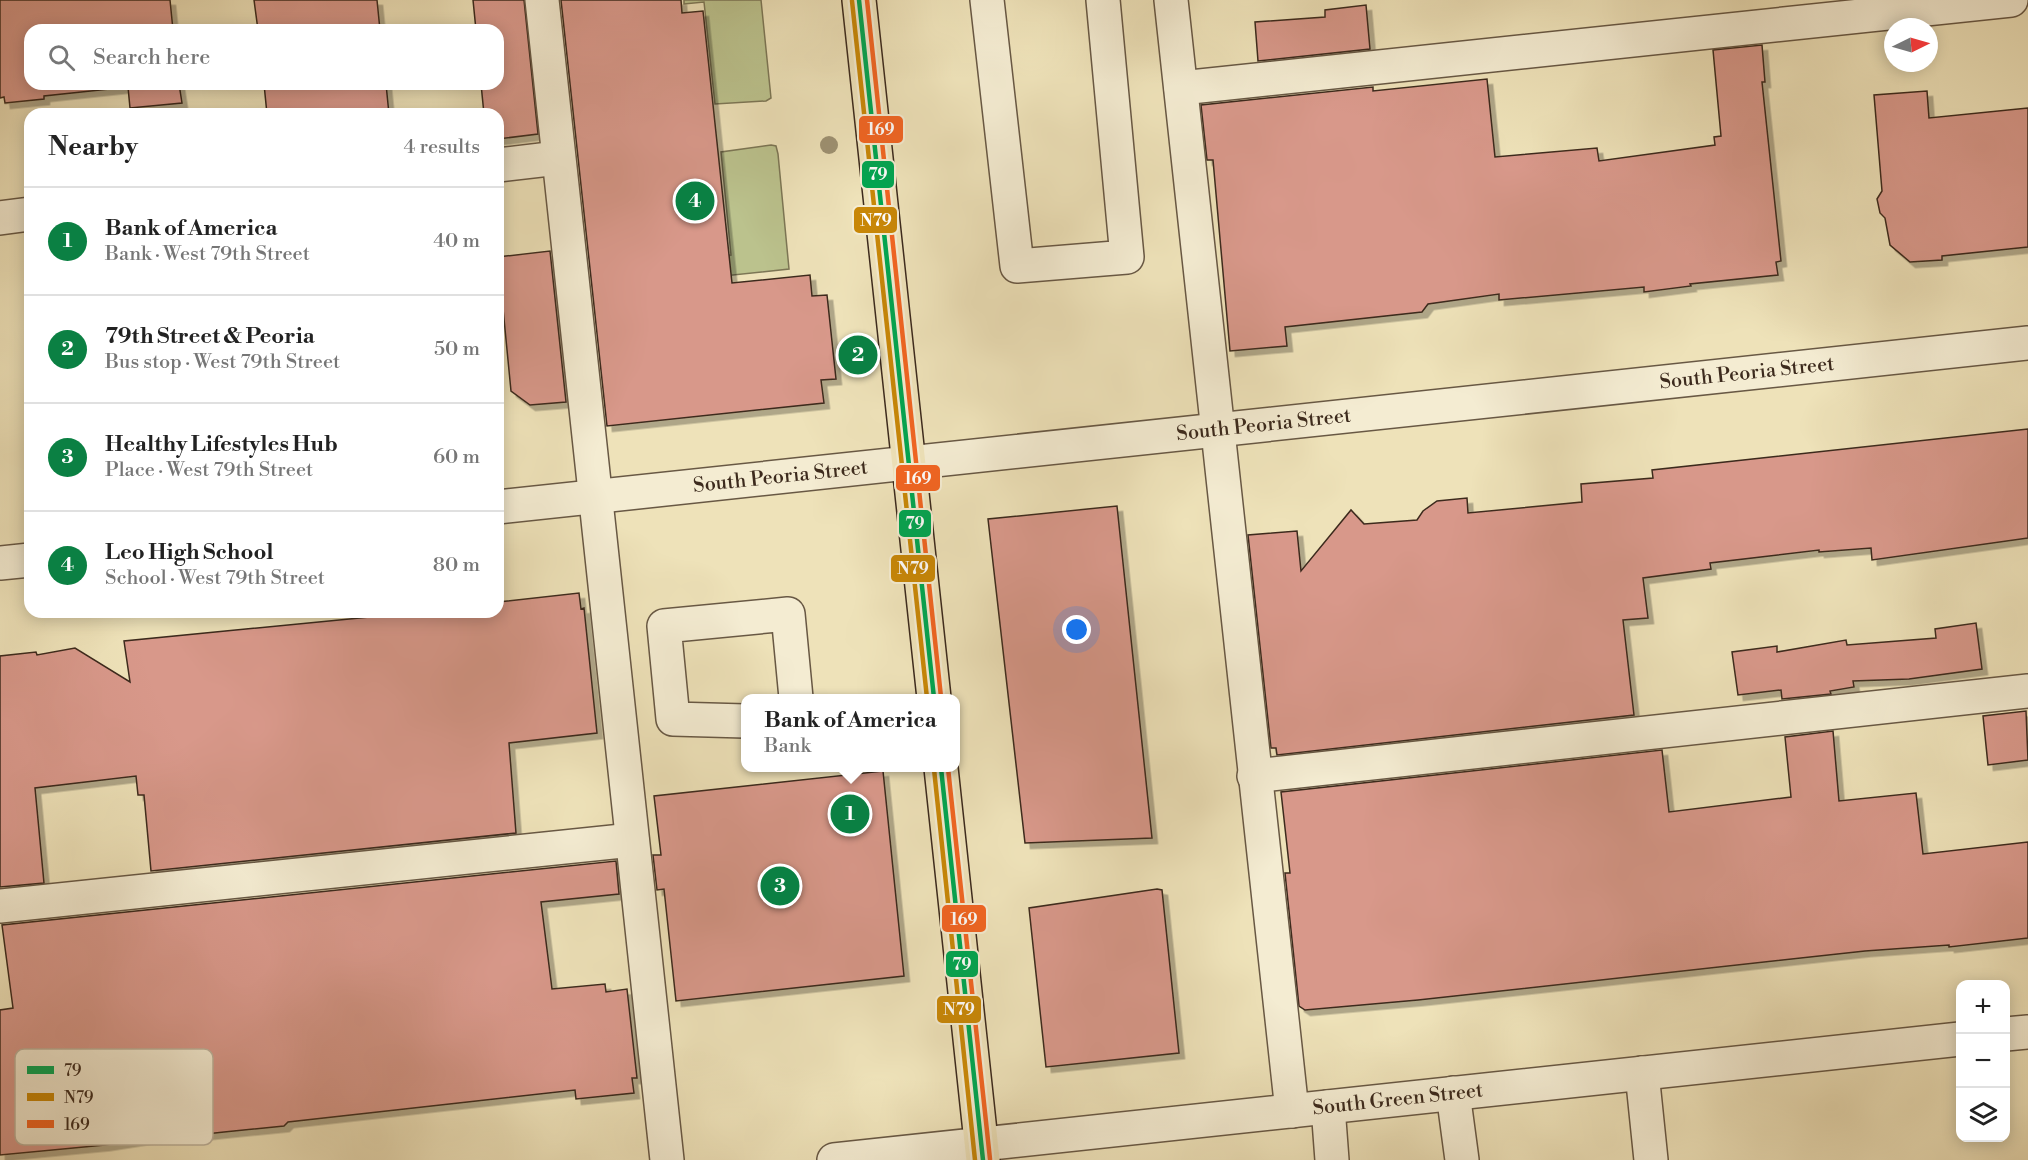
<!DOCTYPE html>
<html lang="en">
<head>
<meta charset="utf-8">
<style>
	:root { --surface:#fff; --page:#f6f6f6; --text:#222; --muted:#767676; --line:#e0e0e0; --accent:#0b8043 }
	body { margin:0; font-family:"Libre Bodoni",serif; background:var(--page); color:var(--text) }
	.controls { position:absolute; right:18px; bottom:18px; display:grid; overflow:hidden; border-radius:12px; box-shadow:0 3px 15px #0003 }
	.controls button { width:54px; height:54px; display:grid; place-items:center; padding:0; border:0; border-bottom:2px solid var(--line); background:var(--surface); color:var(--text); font:30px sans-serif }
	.compass { position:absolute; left:1884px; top:18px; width:54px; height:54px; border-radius:50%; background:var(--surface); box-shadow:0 3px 15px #0003; rotate:85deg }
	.you { position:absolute; left:1077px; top:630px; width:21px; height:21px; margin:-15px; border:4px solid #fff; border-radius:50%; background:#1a73e8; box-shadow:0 0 0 9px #1a73e833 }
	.badge { display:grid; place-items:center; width:39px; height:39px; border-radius:50%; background:var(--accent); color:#fff; font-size:20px; font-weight:700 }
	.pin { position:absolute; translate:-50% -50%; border:3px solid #fff; box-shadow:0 2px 6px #0006 }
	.popup { position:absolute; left:741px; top:694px; width:219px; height:78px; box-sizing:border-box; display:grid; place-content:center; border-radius:12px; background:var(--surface); filter:drop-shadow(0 2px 4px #0005); font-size:20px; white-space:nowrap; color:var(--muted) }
	.popup b { font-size:22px; color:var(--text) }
	.popup::after { content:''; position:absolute; left:50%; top:100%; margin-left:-12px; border:12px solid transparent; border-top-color:var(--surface) }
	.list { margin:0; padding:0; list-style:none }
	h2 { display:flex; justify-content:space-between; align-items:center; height:78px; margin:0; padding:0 24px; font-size:26px }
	h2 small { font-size:20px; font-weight:400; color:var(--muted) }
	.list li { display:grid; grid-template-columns:39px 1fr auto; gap:18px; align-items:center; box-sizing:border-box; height:108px; padding:0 24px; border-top:2px solid var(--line) }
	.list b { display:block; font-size:22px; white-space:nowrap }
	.list p { margin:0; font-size:20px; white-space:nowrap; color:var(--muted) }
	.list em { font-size:20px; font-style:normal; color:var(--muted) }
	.icon { flex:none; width:33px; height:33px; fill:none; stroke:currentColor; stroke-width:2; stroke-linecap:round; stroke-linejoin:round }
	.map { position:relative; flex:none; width:2028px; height:1160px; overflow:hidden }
	.search { position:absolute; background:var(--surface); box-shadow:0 3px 15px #0003; left:24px; top:24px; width:480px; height:66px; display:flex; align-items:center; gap:15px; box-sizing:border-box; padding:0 21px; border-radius:18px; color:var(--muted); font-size:22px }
	.panel { position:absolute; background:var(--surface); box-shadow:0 3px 15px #0003; left:24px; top:108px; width:480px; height:510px; border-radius:18px }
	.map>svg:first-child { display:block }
</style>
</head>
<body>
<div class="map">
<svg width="2028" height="1160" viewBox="0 0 2028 1160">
	<defs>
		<filter id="shadow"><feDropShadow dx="5.5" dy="5.5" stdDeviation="0" flood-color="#0004"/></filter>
	</defs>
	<rect width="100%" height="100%" fill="#eee2b9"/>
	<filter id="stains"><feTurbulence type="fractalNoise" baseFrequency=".00333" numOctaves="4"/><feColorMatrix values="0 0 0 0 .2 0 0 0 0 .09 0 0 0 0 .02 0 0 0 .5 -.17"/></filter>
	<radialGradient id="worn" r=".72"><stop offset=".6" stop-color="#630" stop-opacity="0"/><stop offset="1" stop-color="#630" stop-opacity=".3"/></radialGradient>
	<path fill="#bbc28d" stroke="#7c7655" stroke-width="1.5" d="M684,0H761L771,98L766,101L715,104L704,2L684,4Z
		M771,145L776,146L778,154L789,269L714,277L712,257L731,255L721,152Z"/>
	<path fill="#d8988a" stroke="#3c2a1d" stroke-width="1.5" filter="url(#shadow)" d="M0,0H170L173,30H30V84H179L182,103L130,108L128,87L44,96V99L5,103L4,97L0,98Z
		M254,0H377L380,30H258Z
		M473,0H524L538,134L498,139V114H484L481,84H498V30H476Z
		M561,0H681L682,13L703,11L732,283L810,275L812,296L827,295L836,379L821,380L824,403L607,426Z
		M1366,5L1370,49L1258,61L1255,22L1325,17V10Z
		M1762,45L1765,82H1762L1781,261L1776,262L1778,275L1690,284L1691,286L1644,292V287L1499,300V294L1428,304L1422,312L1285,327L1287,346L1230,351L1213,160H1207L1201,105L1373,87V91L1487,79L1495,157L1597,148L1599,161L1715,145L1714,137L1721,136L1713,50Z
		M264,84H386L389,114H267Z
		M1927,91L1929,118L2028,108V247L1942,256V260L1910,262L1890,245L1885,218L1880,213L1877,199L1882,191L1874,95Z
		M550,251L566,402L530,405L511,391L498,257Z
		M2028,429V538L1872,560L1871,548L1819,552V550L1710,563L1711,569L1643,578L1648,618L1623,620L1634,715L1277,755L1276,748H1271L1248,535L1297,531L1301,571L1351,510L1364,524L1417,520L1423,511L1437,501L1467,498L1468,513L1582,502L1581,484L1653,478L1652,470Z
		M1117,506L1152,838L1025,843L988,519Z
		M579,593L581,609L584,608L597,733L509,743L516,833L151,871L144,795H138L136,776L35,788L44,883L0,887V656L36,652L37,655L75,648L130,682L124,641L421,612H498V602Z
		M1976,623L1982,669L1909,679L1853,681L1854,687L1830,691L1831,694L1782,699L1781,690L1738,695L1732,652L1777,646V652L1846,640L1847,645L1936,638L1935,629Z
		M2026,711L2028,760L1988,765L1983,716Z
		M1833,731L1839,801L1916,793L1923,854L2028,842V938L1949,947V945L1865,951L1418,1000L1305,1010L1299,1006L1285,873H1290L1281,792L1662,750L1669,812L1791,797L1785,737Z
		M883,771L904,976L676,1001L664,889L657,890L653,855H661L654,796Z
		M616,861L619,894L541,902L552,989L605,984L606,992L627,989L637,1078H632L634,1093L576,1099L575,1090L288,1122L284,1126L224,1132L188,1136L187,1132L105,1145L0,1155V1010L13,1008L2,925Z
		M1157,889L1162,890L1179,1053L1046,1067L1029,908Z"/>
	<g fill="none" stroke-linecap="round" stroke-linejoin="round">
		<defs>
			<g id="minor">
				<path d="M542,0L667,1160"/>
				<path d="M987,0L1017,266L1127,257L1103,0"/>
				<path d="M1171,0L1292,1111"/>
				<path d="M1181,88L2011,0"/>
				<path d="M498,165L558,158"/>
				<path d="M0,218L30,214"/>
				<path id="s1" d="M498,507L2028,343"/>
				<path d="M0,563L30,560"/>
				<path d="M745,721L673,719L664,626L788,614L796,698"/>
				<path d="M1254,776L2028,691"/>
				<path d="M0,906L632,840"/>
				<path d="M2006,1034L2028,1032"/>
				<path d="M1642,1073L1651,1160"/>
				<path d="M1453,1093L1462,1160"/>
				<path d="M1328,1107L1332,1160"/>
				<path id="s2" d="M834,1160L1960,1039"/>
			</g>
			<path id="major" d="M859,0L934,698
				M941,768L983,1160"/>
		</defs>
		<use href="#minor" stroke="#685844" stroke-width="36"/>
		<use href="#major" stroke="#3c2a1d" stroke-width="36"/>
		<use href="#minor" stroke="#f4ecd2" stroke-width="33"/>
		<use href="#major" stroke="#eee2b9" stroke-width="33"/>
		<defs>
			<path id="bus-1" d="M859,0L934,698
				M941,768L983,1160"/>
			<path id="bus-2" d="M852,1L927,698
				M934,769L975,1160"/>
			<path id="bus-3" d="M867,0L941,697
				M948,768L990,1159"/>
		</defs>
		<use href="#bus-1" stroke="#f4ecd2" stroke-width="9"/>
		<use href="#bus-2" stroke="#f4ecd2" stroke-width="9"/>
		<use href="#bus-3" stroke="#f4ecd2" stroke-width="9"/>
		<use href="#bus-1" stroke="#00a651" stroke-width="4.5"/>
		<use href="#bus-2" stroke="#c88707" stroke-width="4.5"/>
		<use href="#bus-3" stroke="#f26522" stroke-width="4.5"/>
	</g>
	<circle fill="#9e9273" cx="829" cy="145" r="9"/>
	<g text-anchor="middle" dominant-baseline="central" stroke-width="4.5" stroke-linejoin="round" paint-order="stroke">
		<g font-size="20" fill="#3c2a1d" stroke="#f4ecd2">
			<text stroke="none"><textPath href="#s1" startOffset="1256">South Peoria Street</textPath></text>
			<text stroke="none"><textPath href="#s1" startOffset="770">South Peoria Street</textPath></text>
			<text stroke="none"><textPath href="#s1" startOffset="284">South Peoria Street</textPath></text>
			<text stroke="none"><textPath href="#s2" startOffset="567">South Green Street</textPath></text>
		</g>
	</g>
	<rect x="15" y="1049" width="198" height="96" rx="9" fill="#f4ecd2" stroke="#bdb29c" stroke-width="1.5"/>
	<rect x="27" y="1066" width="27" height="8" fill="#00a651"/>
	<rect x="27" y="1093" width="27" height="8" fill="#c88707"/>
	<rect x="27" y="1120" width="27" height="8" fill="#f26522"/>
	<g font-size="16" fill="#3c2a1d">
		<text x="64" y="1076">79</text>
		<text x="64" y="1103">N79</text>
		<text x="64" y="1130">169</text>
	</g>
	<g stroke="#f4ecd2" stroke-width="2">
		<rect x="858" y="115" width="46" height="29" rx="6" fill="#f26522"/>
		<rect x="861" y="160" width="34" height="29" rx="6" fill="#00a651"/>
		<rect x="853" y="206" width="45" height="28" rx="6" fill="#c88707"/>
		<rect x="895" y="464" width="46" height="28" rx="6" fill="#f26522"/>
		<rect x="898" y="509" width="34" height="29" rx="6" fill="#00a651"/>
		<rect x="890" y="554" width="46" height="29" rx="6" fill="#c88707"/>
		<rect x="941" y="904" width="46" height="29" rx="6" fill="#f26522"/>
		<rect x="945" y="950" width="34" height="28" rx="6" fill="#00a651"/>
		<rect x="936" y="995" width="46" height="29" rx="6" fill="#c88707"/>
	</g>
	<g font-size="16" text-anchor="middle" font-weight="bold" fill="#fff">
		<text x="881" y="135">169</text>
		<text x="878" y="180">79</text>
		<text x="876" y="226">N79</text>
		<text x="918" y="484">169</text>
		<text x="915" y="529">79</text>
		<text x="913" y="574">N79</text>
		<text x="964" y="925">169</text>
		<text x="962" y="970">79</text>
		<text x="959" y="1015">N79</text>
	</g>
	<rect width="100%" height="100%" filter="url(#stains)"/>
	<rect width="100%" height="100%" fill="url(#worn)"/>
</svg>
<div class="controls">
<button>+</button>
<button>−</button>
<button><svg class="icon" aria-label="layers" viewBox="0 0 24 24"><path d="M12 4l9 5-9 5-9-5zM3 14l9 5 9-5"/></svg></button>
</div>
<svg class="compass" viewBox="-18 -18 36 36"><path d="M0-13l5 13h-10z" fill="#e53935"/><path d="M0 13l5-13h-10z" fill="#767676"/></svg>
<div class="you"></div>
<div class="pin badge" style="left:850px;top:814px">1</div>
<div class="popup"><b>Bank of America</b>Bank</div>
<div class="pin badge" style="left:858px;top:355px">2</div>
<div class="pin badge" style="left:780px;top:886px">3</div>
<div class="pin badge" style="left:695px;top:201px">4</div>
<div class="search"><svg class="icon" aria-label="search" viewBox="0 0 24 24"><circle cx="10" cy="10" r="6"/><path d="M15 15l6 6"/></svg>Search here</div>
<section class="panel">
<h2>Nearby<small>4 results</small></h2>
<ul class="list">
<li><span class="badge">1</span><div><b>Bank of America</b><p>Bank · West 79th Street</p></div><em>40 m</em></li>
<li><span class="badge">2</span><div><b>79th Street &amp; Peoria</b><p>Bus stop · West 79th Street</p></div><em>50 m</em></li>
<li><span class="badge">3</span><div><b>Healthy Lifestyles Hub</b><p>Place · West 79th Street</p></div><em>60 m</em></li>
<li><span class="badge">4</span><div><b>Leo High School</b><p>School · West 79th Street</p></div><em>80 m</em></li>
</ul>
</section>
</div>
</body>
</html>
